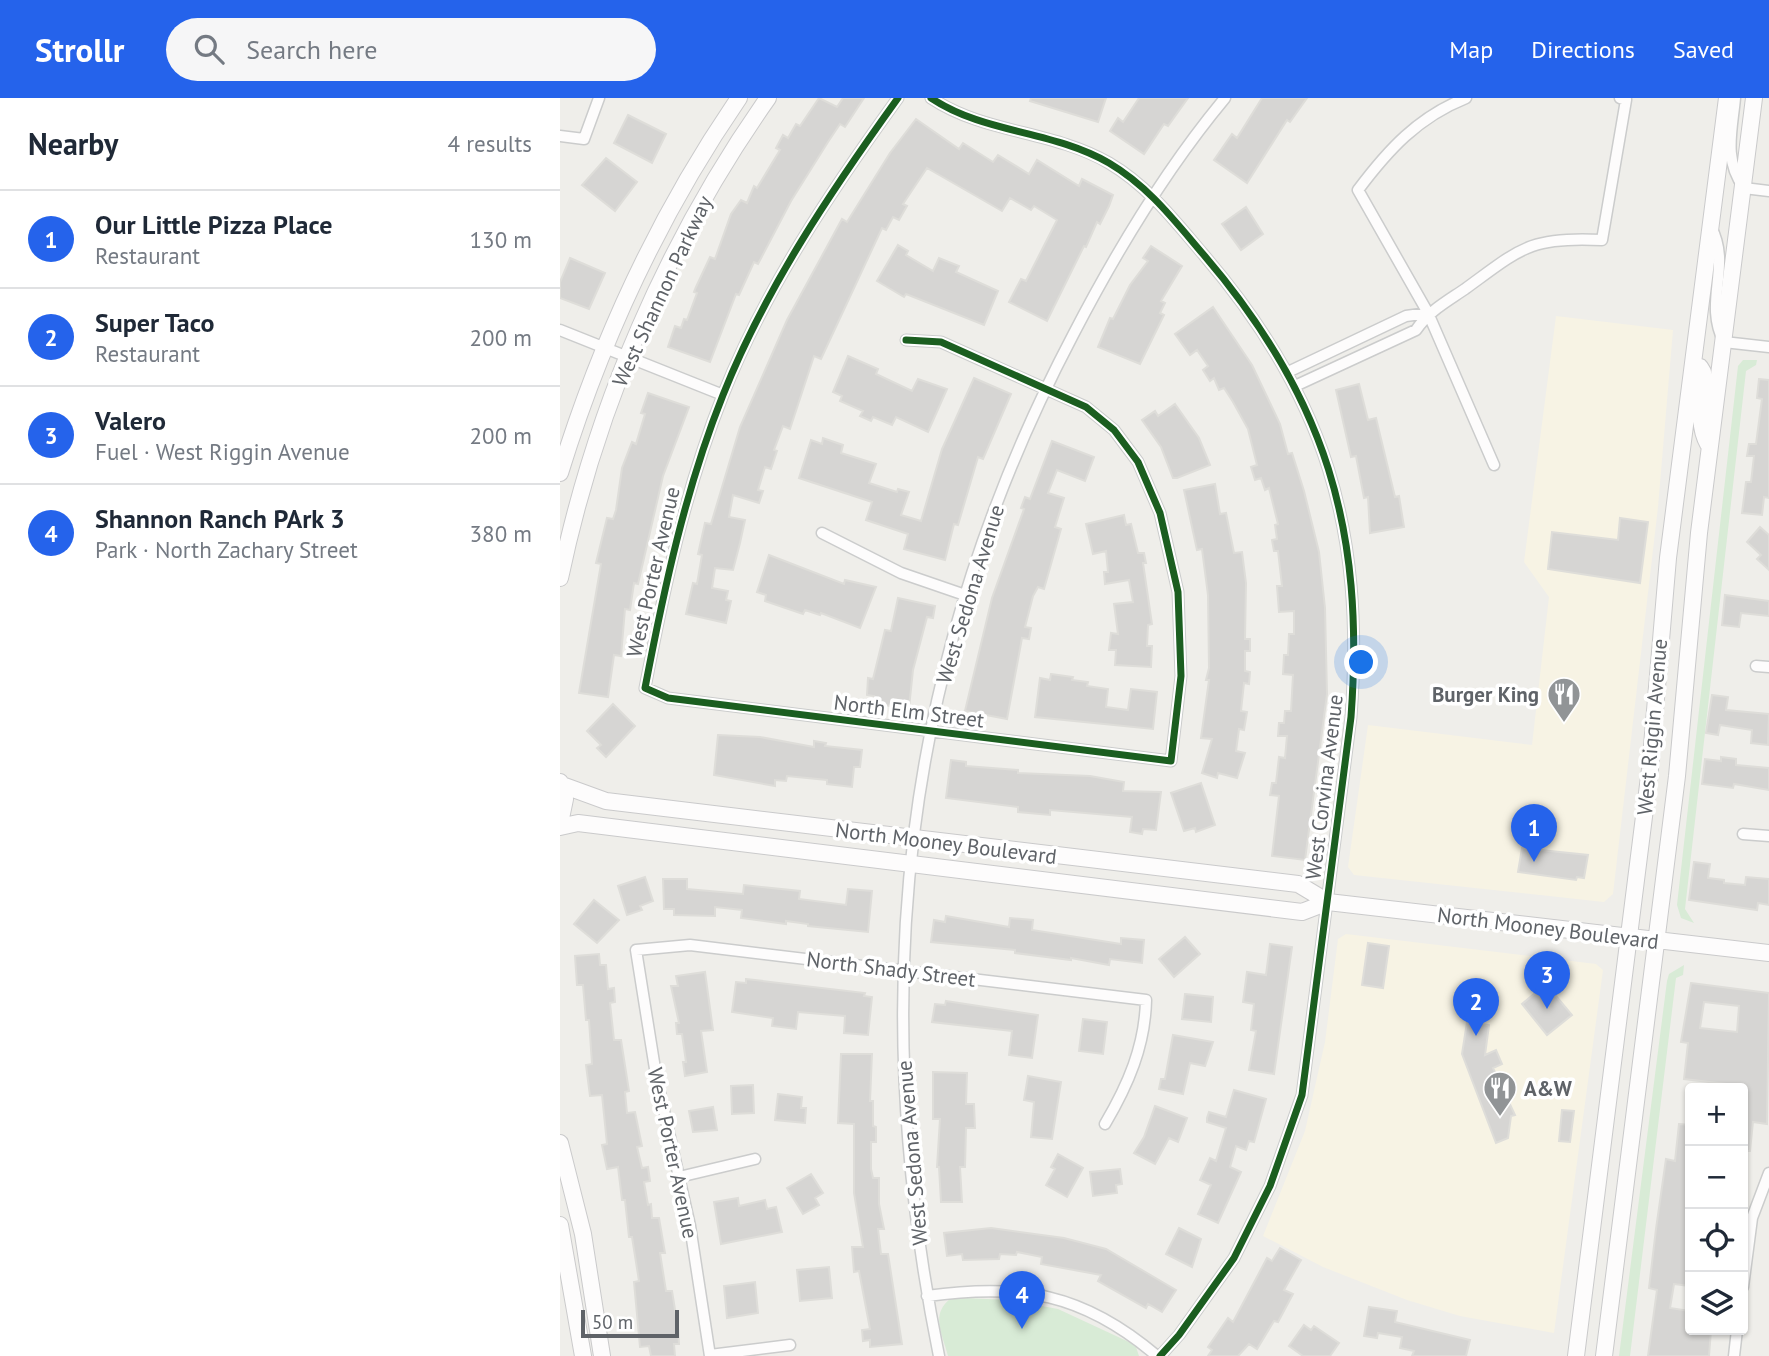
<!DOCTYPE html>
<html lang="en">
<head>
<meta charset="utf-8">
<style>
	:root { --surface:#fff; --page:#f6f6f7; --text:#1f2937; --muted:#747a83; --line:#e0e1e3; --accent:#2563eb }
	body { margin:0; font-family:"PT Sans",sans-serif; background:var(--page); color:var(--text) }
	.controls { position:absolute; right:21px; bottom:21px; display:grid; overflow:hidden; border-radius:7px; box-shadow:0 2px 5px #0004 }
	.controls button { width:63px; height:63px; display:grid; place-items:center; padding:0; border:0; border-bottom:2px solid var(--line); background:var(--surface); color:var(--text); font:35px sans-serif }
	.scale { position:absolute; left:21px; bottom:18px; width:98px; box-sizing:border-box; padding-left:7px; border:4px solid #5f6368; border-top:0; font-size:19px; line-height:24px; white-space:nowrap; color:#5f6368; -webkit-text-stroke:5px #fff; paint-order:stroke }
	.you { position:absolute; left:802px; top:565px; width:24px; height:24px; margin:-18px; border:5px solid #fff; border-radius:50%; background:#1a73e8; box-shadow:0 0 0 10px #1a73e833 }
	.badge { display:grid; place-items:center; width:46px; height:46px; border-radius:50%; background:var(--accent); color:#fff; font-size:23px; font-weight:700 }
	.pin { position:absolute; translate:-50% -58px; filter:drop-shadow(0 2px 4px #0008) }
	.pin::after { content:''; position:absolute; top:37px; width:24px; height:21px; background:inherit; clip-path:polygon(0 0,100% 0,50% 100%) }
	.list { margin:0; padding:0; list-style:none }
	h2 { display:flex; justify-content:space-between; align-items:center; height:91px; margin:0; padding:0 28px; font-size:30px }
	h2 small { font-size:23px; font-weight:400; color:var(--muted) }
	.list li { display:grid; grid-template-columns:46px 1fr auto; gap:21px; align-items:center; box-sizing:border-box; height:98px; padding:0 28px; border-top:2px solid var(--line) }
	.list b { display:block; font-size:26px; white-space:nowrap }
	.list p { margin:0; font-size:23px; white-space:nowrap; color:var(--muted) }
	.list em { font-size:23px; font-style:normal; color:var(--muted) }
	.icon { flex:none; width:38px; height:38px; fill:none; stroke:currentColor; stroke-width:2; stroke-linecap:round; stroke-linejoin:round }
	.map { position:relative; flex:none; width:1209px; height:1258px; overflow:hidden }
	header { display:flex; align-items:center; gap:42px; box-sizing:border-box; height:98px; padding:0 35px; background:var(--accent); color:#fff }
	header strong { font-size:33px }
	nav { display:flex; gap:38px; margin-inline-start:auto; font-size:24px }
	.search { width:490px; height:63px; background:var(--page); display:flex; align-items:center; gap:18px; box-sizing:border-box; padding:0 24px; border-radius:38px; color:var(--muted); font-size:26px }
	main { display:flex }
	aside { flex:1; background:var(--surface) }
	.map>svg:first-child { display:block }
</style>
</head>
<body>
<header>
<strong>Strollr</strong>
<div class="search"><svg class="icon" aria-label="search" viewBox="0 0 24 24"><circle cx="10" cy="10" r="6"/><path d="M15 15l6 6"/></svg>Search here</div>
<nav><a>Map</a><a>Directions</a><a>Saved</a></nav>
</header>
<main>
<aside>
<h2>Nearby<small>4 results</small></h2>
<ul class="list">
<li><span class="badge">1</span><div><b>Our Little Pizza Place</b><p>Restaurant</p></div><em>130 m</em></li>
<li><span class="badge">2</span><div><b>Super Taco</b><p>Restaurant</p></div><em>200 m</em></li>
<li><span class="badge">3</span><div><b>Valero</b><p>Fuel · West Riggin Avenue</p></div><em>200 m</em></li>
<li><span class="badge">4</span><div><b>Shannon Ranch PArk 3</b><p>Park · North Zachary Street</p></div><em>380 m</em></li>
</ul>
</aside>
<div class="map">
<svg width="1209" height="1258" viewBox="0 0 1209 1258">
	<rect width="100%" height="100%" fill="#efeeea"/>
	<path fill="#f7f3e4" d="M996,218L1113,232L1098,409L1053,796L1044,804L794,777L788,769L808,627L972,647L989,499L964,464Z
		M786,836L1036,866L1043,872L994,1235L900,1218L847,1202L763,1169L703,1138L745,1033L765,944L778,841Z"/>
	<path fill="#d8ebd6" d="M1183,262H1197L1196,267L1186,273L1125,811L1134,825L1121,820L1117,807L1178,268Z
		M1124,867L1123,877L1116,880L1070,1258H1059L1107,883L1109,876Z
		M404,1200L450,1202L498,1211L569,1244L576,1249L579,1258H388C383,1237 370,1217 390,1201Z"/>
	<path fill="#d6d5d3" stroke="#deddd9" stroke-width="2" fill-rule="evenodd" d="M259,0L277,9L283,0H304L285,29L280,26L268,44L231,103L198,166L194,164L179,197L176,196L150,264L108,249L115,228L121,230L124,221L127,222L137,195L134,194L136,189L150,159L155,161L171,116L181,102L187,105L194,88L197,90L220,52L216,50L223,37L228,40L236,26L240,28Z
		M471,0H546L538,24L470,3Z
		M579,0H628L608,28L604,26L584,56L550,33L558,20L563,24Z
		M702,0H747L730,24L727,22L687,85L654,62L672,36L677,40Z
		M68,17L106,36L92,65L54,45Z
		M356,21L399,51L403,45L433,64L438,57L469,76L477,62L519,88L522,81L553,97L549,108L540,126L537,124L526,149L524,148L487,223L449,204L461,181L466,183L497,122L474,108L471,112L450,100L442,113L367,70L343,106L347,108L339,122L333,119L326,132L322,130L261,261L254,258L230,331L223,328L214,352L217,353L211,371L205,369L198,392L203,393L199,405L173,397L169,419L185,422L180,445L173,472L155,470L152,490L168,493L166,502L171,503L166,525L126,516L133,485L137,486L142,457L138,456L145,425L151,426L180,329L227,222L282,121L287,124L330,55Z
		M46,60L77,84L55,113L22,87Z
		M686,109L703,136L681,152L662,126Z
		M338,147L348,153L346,157L373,173L379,160L399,168L396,174L438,193L424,227L346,196L344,199L317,183Z
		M591,148L622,168L601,203L605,205L600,215L604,217L580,266L538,249L550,220L553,221L570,187L588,163L583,160Z
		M10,160L45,175L29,211L0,200V184Z
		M653,209L692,267L720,326L728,356L732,355L744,393L759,454L765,510L767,596L745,762L712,758L719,698L710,697L712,685H716L719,659L725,660L727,638H718L719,625H724L725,613H731L733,577L723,576L724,557H728L729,536H734V513L719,514L717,488H722L718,453H714L712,442L717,441L715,427L718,426L709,390L705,392L701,380L695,382L691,369L697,367L688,331L673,304L664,290L659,292L654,280L650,283L643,272L648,268L637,252L630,257L615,236Z
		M288,258L318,271L316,276L352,293L358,281L387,291L368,334L336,319L332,327L313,319L311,323L300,318L303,313L280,303L282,298L273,294Z
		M414,280L451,296L423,361L418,359L398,427L394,426L385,462L344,451L348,436L306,422L312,404L239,380L251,342L262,346L263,340L283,347L281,355L316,366L309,385L337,394L338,391L349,394L341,417L361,423L382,351Z
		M1199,281L1209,282V400L1204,399L1202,417L1182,415L1186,384H1191L1194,358H1187L1189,346H1196L1202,301L1197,300Z
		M799,286L808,322L816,320L835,399L839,398L844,429L810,435L808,399L804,400L796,358L791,359L776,292Z
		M88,295L129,309L103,378L78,486L74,485L70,512L65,511L61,558L54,557L48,599L19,595L41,466L36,465L47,420L53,421L56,412L62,370L72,344L76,346L85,316L81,315Z
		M615,306L639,340L650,367L617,380H613L601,349L582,322L595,313L598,318Z
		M492,343L534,359L525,383L497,372L488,395L504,400L495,429L501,431L484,491L478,489L473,498L465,529L471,530L469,541L462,540L447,621L405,613L432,500L464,411L461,410L465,399L470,401Z
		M655,386L660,416L666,415L674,455L682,454L686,485L685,541H690V553H685V573L690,574L689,586L684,585L681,613L687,614L684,632L679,631L676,653L685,655L677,680L658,675L657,680L642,675L652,641L641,640L649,582H646L649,570L648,497L642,451L637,452L624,392Z
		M564,417L566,427L571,426L578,455H584L586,465H583L592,526L588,527L587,548H592L591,569L555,567L556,552H549L551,535L558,536L554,506L573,504L569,482L545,486L544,474H548L546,453L533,456L526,426Z
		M1060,420L1088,424L1080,485L988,471L992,434L1058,442Z
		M1200,429L1209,437V472L1197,461L1201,457L1187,444Z
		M209,457L284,486L285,482L316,489L300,530L261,515L260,517L245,512L243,516L205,503L206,497L197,494Z
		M1165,497L1209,503V518L1181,515L1179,529L1162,527Z
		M338,500L375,508L373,520L367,519L353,572L349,610L313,606L314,598L307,597L308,580L313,581L325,532L331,533Z
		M491,576L513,579L512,582L528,584L527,588L548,591L546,609L568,612L571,591L597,594L593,631L475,619L480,580L490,582Z
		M1152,597L1168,599L1166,612L1209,616L1208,647L1191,645L1192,632L1160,627L1158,637L1146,635Z
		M53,606L75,628L46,659L37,650L41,647L27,633Z
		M158,637L200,639L254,649V643L266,645L265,648L302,652L300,669H294L292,689L267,686V682L227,678L226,683L215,682V688L154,677Z
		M1161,659L1176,661V667L1209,670V692L1174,686L1173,690L1142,686L1145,661L1161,663Z
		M391,662L406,664V668L458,672V675L530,678L564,684L563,693L601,694L596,732L583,731L582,736L570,734L572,719L490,712V717L458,714V709L386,700Z
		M641,685L655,727L636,734L635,730L624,733L611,695Z
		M962,750L1028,757L1024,780L1017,779L1016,782L958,774Z
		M1134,764L1150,766L1148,780L1164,782V785L1185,787L1186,779L1209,781V807L1198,805L1197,812L1129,802Z
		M85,779L93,803L80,808L82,812L67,817L58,788Z
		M103,781H127V791L183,796L184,787L240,793L239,801L286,807L288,791L312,793L308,834L248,828V826L226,823V826L181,820L182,812L155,809V818L114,817V811H104Z
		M34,802L59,822L37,845L14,826Z
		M386,818L449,829L450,820L473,822L472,832L561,846V840L584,842L582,865L550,861L549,867L511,860V862L455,855V852L371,844L374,822L385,824Z
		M625,839L640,856L614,879L599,861Z
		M808,845L829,848L823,890L802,887Z
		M710,846L732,849L714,976L689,972L696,933L691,932L694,906L683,904L687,874L706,877Z
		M39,856L40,867H46L48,891L54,890L55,904L50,905L54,942H61L69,993L65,994L67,1015L75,1014L82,1048L77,1049L82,1070L88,1069L90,1083L84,1084L88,1107L91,1106L92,1120H99L105,1155H100L106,1193H112L118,1230L119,1246H114L115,1258H91L89,1248L80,1249L74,1184L79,1183L72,1139H69L65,1102H62L58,1069L47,1071L42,1047L47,1046L42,997L30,998L26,967L32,966L29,922H26L23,887H17L15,858Z
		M145,874L153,932L141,933L147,974L125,978L123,964H126L122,936H117L116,925H119L111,888H118L116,878Z
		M186,881L305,895L304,898L312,899L308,937L284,935L285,918L238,914L236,931L212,928L213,920L172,914L176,884L186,885Z
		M1131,885L1209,895L1207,1026L1193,1024L1190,1053H1183V988L1124,981L1128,945L1121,944ZM1144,904L1179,908L1177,934L1140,930Z
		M986,886L1012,917L987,937L962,906Z
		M625,896L653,899L651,924L622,921Z
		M386,903L478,917L472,960L449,957L452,933L372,924L375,906L385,907Z
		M523,921L547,924L543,956L519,953Z
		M907,924L929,927L925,957L936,952L942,966L933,970L955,1017L951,1018L948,1040L936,1045L902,956Z
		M613,937L653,944L645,968L630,965L623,996L599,991L601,981H605Z
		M281,956H312L310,1003H313V1028L316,1029V1044H311V1071L313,1080H319V1106L324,1131H318L321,1156H328L342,1246L310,1249V1242L303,1243L302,1232L310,1231L299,1173L294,1174L292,1149H303L294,1095V1026L278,1025Z
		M373,974L407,975L406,1006H414L415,1030H406L405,1069H400L402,1104H381L379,1069H377L380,1021H373Z
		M468,978L501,984L492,1041L471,1039L474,1004L464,1002Z
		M193,987L194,1015L172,1016L171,988Z
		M674,992L706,1001L694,1044L689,1043L686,1052L676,1048L670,1069L681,1074L658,1125L638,1116L651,1087L640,1082L650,1060L656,1063L666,1030L647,1024V1020L649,1014L666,1019Z
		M218,996L242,999L241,1010H246L245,1025L215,1022Z
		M595,1008L627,1020L618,1044L609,1040L595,1066L574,1055L584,1039Z
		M153,1009L157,1032L133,1034L129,1013Z
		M1002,1012L1014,1013L1010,1044L999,1043Z
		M1119,1026L1130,1027V1188L1114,1186L1110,1210L1130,1213V1232H1151L1149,1258H1088L1097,1192L1089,1190L1096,1131L1106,1061L1115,1063Z
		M498,1056L523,1070L507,1099L486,1087L495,1071L491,1069Z
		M560,1071L562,1086L556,1087L557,1095L533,1098L530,1074Z
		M251,1076L263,1095L255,1100L259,1107L243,1116L227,1090Z
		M178,1100L179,1108L205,1102L207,1111L216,1109L222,1134L161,1146L154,1104Z
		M431,1130L504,1140L546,1151L616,1192L602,1214L588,1206L586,1210L538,1183L541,1177L481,1166L482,1159L457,1154L456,1157L440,1156L439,1161L403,1162L402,1156L387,1158L384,1135Z
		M619,1130L641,1141L632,1169L606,1156Z
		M720,1150L741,1162L724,1192L733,1196L718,1224L714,1223L697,1251L689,1246L678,1258H648L652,1252L648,1249L668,1220L673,1224L707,1160L712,1163Z
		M269,1169L272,1200L240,1203L237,1172Z
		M195,1184L198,1215L167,1220L164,1188Z
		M809,1209L837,1213L835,1224L910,1242L906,1258H852L854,1253L840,1250L842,1239L818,1235L817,1240L804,1238Z
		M744,1227L751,1232L754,1228L779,1245L770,1258H743L729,1248Z"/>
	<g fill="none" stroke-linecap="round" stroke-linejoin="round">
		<defs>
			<path id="street" d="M338,0C271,93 205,191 163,297C125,392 104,491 85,590L108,600L611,663L621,578L618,494L600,415L578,364L554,332L526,309L381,244L346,242
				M371,0C425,36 492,32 549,65C588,88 614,122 643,156C766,299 805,432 791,619L742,997L710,1088L674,1160L619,1237L600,1258
				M906,0C858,19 828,52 798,92L868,215L934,367
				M1175,0C1172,33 1163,61 1184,90L1209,93
				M0,38L24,41L39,0
				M1151,129C1172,168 1143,204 1164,244L1209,249
				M0,232L163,297
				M728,274L846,218L868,215
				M735,288L856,232C869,213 886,204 905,191C960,151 970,138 1042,142L1066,2L1060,0
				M262,435L341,475L405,497
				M1196,568L1209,569
				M1183,736L1209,738
				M119,1079L195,1061
				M1183,1189L1192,1120L1209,1075
				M367,1198C461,1185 523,1195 597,1258
				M150,1257L230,1247
				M150,1258L130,1128L96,977L76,852L130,847L586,902C585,948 568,987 545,1026
				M379,1258C306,898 341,564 513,237C556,154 605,72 665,0
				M1174,1258L1177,1232"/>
			<path id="secondary" d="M1133,268L1140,269L1143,274C1143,297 1136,325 1148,346
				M0,375C41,242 100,115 179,0
				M0,480C36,309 107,143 208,0
				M0,684L5,701L0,725
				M2,687L46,703L738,786L768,804L1209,855
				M0,729L18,725L742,814L768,804
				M0,1045L23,1136L42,1258
				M0,1127L23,1258
				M1016,1258L1090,671L1108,460L1167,0
				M1044,1258L1117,678L1139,435L1194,0"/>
		</defs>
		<use href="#street" stroke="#cbcccc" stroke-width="13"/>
		<use href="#secondary" stroke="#cacacb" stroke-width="18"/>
		<use href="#street" stroke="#fdfcfc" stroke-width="10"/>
		<use href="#secondary" stroke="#fdfcfc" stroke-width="16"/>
		<defs>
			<path id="cycleway" d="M338,0C271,93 205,191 163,297C125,392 104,491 85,590L108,600L611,663L621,578L618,494L600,415L578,364L554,332L526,309L381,244L346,242
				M371,0C425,36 492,32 549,65C588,88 614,122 643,156C766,299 805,432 791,619L742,997L710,1088L674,1160L619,1237L600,1258"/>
		</defs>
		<use href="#cycleway" stroke="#fff" stroke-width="11"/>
		<use href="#cycleway" stroke="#1b5e20" stroke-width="7"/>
	</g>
	<defs>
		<symbol id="restaurant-pin" viewBox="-11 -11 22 30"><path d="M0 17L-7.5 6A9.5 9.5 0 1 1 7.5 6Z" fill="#919496" stroke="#fff"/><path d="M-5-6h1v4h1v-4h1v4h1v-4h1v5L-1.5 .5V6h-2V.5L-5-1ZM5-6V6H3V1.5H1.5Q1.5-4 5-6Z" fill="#fff"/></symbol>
	</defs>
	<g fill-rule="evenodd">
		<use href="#restaurant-pin" x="985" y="577" width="38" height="52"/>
		<use href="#restaurant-pin" x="921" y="971" width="38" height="52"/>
	</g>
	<g text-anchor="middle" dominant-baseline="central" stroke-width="7" stroke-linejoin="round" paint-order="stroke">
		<g font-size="21" fill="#5f6368" stroke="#fff">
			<text transform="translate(102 193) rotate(-65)">West Shannon Parkway</text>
			<text transform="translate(93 474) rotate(-77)">West Porter Avenue</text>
			<text transform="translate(410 496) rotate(-73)">West Sedona Avenue</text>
			<text transform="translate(349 613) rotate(7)">North Elm Street</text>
			<text transform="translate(1092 629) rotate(-85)">West Riggin Avenue</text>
			<text transform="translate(764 689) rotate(-83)">West Corvina Avenue</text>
			<text transform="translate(386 745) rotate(7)">North Mooney Boulevard</text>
			<text transform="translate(988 830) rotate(7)">North Mooney Boulevard</text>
			<text transform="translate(331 871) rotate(7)">North Shady Street</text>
			<text transform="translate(113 1055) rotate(78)">West Porter Avenue</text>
			<text transform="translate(352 1055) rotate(-95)">West Sedona Avenue</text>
		</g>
		<g font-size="21" font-weight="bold" fill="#5f6368" stroke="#fff" text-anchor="end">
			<text x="979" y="596">Burger King</text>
			<text x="964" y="990" text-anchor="start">A&amp;W</text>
		</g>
	</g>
</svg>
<div class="controls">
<button>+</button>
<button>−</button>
<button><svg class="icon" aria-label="locate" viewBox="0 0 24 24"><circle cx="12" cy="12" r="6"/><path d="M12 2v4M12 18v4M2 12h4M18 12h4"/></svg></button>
<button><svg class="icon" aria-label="layers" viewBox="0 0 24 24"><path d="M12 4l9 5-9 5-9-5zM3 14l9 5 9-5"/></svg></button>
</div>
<div class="scale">50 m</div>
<div class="you"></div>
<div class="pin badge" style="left:974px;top:764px">1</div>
<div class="pin badge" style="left:916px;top:938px">2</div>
<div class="pin badge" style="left:987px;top:911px">3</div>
<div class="pin badge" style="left:462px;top:1231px">4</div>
</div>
</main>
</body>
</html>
